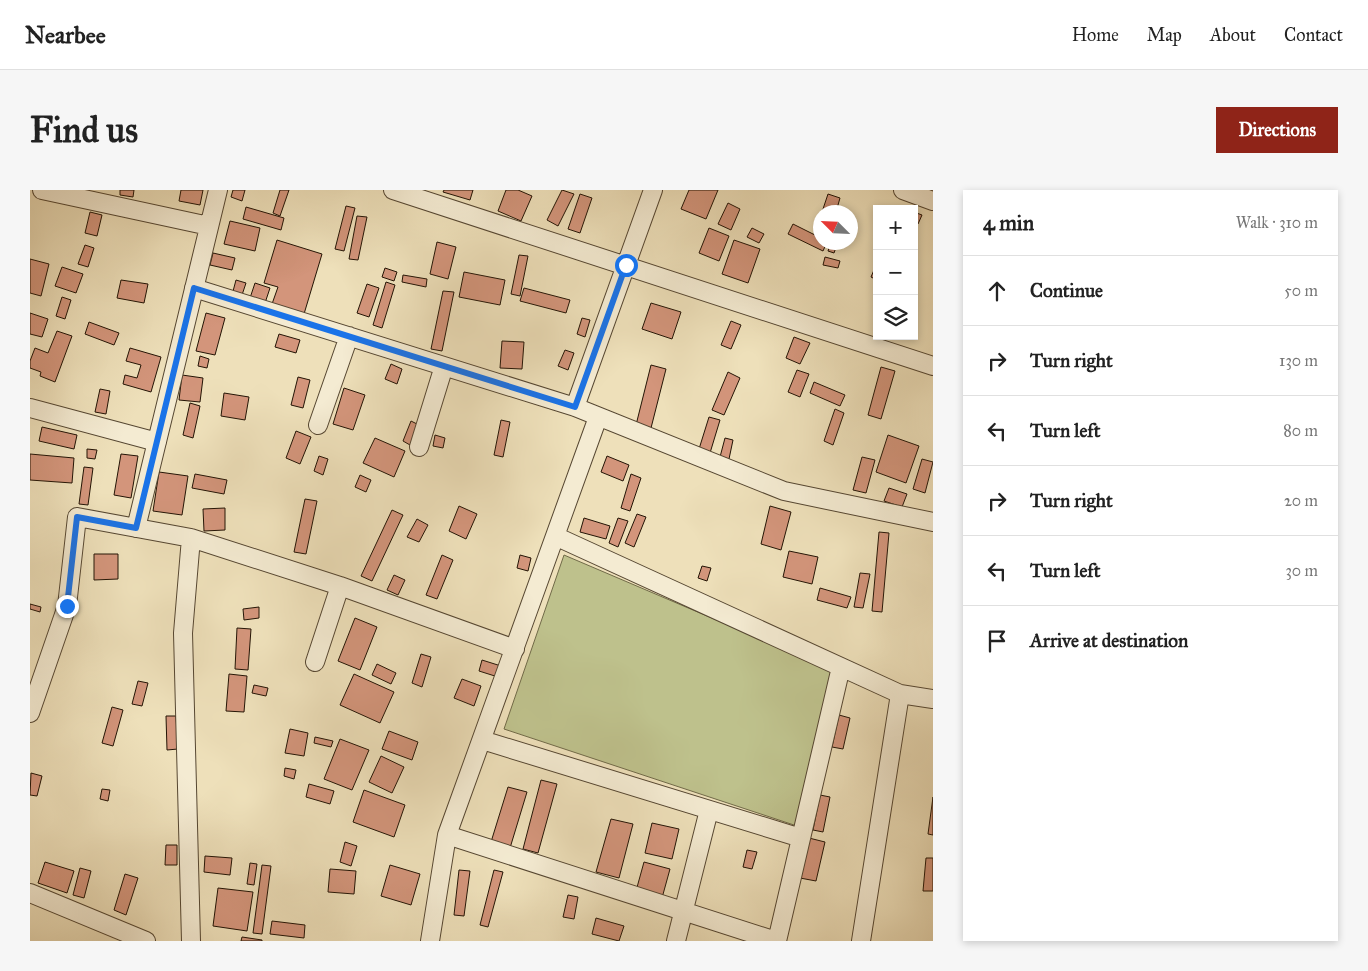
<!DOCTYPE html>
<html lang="en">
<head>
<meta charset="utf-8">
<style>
	:root { --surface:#fff; --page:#f6f6f6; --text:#222; --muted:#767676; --line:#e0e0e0; --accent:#8f2418 }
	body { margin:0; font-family:"IM FELL Great Primer",serif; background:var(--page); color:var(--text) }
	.controls { position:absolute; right:15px; top:15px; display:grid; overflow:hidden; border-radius:0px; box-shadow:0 2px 8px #0003 }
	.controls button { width:45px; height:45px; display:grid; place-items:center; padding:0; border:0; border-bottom:1px solid var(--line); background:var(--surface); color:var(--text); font:25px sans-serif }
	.compass { position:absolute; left:783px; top:15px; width:45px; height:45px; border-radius:50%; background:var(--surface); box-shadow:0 2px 8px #0003; rotate:294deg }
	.stop { position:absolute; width:15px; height:15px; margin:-11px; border:4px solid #1a73e8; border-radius:50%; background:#fff }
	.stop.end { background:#1a73e8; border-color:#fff; box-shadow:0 1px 5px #0008 }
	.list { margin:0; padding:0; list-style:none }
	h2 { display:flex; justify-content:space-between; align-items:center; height:65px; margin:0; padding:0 20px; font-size:21px }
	h2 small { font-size:16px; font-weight:400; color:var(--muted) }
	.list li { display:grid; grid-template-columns:32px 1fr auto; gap:15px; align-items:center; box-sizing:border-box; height:70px; padding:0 20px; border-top:1px solid var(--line) }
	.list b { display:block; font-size:19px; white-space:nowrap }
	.list em { font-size:16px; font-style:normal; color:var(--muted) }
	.icon { flex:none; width:28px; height:28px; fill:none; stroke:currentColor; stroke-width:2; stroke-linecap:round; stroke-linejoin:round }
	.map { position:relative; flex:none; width:903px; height:751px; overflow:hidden; border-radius:0px }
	header { display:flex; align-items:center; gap:30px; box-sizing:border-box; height:70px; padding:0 25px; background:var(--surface); border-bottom:1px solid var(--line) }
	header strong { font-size:24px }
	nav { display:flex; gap:28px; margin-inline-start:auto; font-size:18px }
	.intro { display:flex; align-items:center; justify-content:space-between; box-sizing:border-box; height:120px; padding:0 30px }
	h1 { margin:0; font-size:35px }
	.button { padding:12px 22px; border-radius:0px; background:var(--accent); color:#fff; font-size:18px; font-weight:700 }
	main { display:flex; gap:30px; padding:0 30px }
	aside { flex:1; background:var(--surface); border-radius:0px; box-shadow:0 2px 8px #0003 }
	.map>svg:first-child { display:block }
</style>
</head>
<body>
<header>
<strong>Nearbee</strong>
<nav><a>Home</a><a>Map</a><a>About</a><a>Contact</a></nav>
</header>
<div class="intro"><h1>Find us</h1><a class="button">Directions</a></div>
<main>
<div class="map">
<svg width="903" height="751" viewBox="0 0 903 751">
	<rect width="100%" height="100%" fill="#eee0ba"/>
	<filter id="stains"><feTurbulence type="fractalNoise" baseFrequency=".004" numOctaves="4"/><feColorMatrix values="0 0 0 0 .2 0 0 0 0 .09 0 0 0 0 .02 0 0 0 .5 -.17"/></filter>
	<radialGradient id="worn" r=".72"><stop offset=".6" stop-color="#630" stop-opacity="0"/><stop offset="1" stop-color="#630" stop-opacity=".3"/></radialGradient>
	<path fill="#bec18c" stroke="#706a48" d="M534,365L806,481L767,636L474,539Z"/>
	<path fill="#d3957b" stroke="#231405" d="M90,0H104L103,7L90,5Z
		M151,0H173L170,15L149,11Z
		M203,0H215L212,11L201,7Z
		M250,0H259L250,26L243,23Z
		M414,0H443L440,10L413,2Z
		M476,0H488L502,6L491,31L468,21Z
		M532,0L544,4L528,36L517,30Z
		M659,0H688L676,29L651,19Z
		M550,4L562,8L550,43L538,39Z
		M798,4L810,8L806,22H792Z
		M698,13L710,19L701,40L688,34Z
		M316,16L325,18L314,61L305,59Z
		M216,17L254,28L251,40L213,29Z
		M60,22L72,25L67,46L55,43Z
		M884,22L892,25L888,34L884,32Z
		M327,26L337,27L328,70L319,69Z
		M200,31L230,38L225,61L194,54Z
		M763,34L791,48V52H797L793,61L758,44Z
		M679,38L699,46L689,71L669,63Z
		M722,38L734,44L729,53L717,47Z
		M247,50L292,64L274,124L242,114L248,97L234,93Z
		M704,50L730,59L718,93L692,84Z
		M407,52L426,57L418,89L400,84Z
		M801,52H808L804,63L798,61Z
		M55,55L64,58L58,77L48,74Z
		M183,63L205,68L202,80L180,75Z
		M489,65L498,66L490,106L481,104Z
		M795,67L810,71L808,78L793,75Z
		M0,69L19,74L11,106L0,103Z
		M847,73V90L841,87Z
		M32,77L53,84L46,103L25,96Z
		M355,78L367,82L364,91L352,87Z
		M434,82L475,90L470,115L429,107Z
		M373,85L397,89L396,97L372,92Z
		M91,90L118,94L114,113L87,108Z
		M206,90L216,93L211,108L202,105Z
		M356,92L365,95L352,138L343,135Z
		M225,93L240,98L235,113L220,108Z
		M337,94L349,98L339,127L327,123Z
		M494,98L540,110L536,123L490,111Z
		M413,101L424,102L412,161L401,159Z
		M32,107L41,110L35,129L26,126Z
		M621,113L651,122L642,149L612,139Z
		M0,123L18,129L12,147L0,144Z
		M176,123L195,128L185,165L166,161Z
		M552,128L560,130L555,147L547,144Z
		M701,131L711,135L701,159L691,155Z
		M59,132L89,143L84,155L55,144Z
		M27,141L42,146L25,192L10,186L11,182L0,178V171L5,158L18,163Z
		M249,144L270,150L266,163L245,157Z
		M764,147L780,153L770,174L756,168Z
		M472,151L494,152L492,179L470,178Z
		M100,158L131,167L121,202L93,194L95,185L107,188L111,175L96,171Z
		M535,160L544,163L538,180L528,176Z
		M170,166L179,169L177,178L168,176Z
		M361,174L372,179L367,194L355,189Z
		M621,175L636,179L621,238L606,235Z
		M851,177L865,181L851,229L838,225Z
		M767,180L779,184L770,207L758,202Z
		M698,182L710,188L694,225L682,220Z
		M152,185L173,188L170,212L149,210Z
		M268,187L280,190L273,218L261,215Z
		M784,192L815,205L810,216L780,203Z
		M314,198L335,205L323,240L303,234Z
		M70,199L80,201L76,224L65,222Z
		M194,203L219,207L215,230L191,226Z
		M160,213L170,216L163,248L153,245Z
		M805,219L814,223L803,255L794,251Z
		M679,227L690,230L680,263L669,259Z
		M471,230L480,232L473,267L464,265Z
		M381,231L389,235L380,255L373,251Z
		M12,237L47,245L44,259L9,251Z
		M266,241L281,247L270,274L256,268Z
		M405,245L415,248L413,258L403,256Z
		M858,245L889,256L876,293L846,282Z
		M345,248L375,261L364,287L333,273Z
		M695,248L703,250L699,269L690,267Z
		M57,259L67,260L65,269L57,268Z
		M0,264L44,268L42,293L0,290Z
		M91,264L108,266L101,308L84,305Z
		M289,266L298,269L293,285L284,281Z
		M577,266L599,275L593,291L571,282Z
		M832,267L845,270L836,303L823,300Z
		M892,269L903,272L895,303L883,299Z
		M54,277L63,278L58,315L49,314Z
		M129,282L158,286L152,325L123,321Z
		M165,284L197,290L194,304L162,298Z
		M601,284L611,288L600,321L591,318Z
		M330,285L341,290L336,302L325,297Z
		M859,298L877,304L872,317L854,311Z
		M275,309L287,311L276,364L264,362Z
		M429,316L447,324L436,349L419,341Z
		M740,316L761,322L751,360L731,354Z
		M195,318V340L174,341L173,319Z
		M362,320L373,325L342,391L331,386Z
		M607,324L616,327L604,357L595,353Z
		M554,328L580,336L576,349L550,342Z
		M588,328L598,331L588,357L579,353Z
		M387,329L398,335L389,352L377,347Z
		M849,342L859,343L852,422L842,421Z
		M759,361L788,367L782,394L753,387Z
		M64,364H88V389L64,390Z
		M412,365L423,370L407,409L396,405Z
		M490,365L501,368L498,381L487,378Z
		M672,376L681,378L677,391L668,388Z
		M830,383L840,384L833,418L824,417Z
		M364,385L375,390L368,405L357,400Z
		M790,398L821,407L817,418L787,410Z
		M0,414L11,417L10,422L0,419Z
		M229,417V428L214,430L213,419Z
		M325,428L347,437L330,480L308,471Z
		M207,438L221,439L218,480L205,479Z
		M391,464L401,467L392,497L382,493Z
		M452,470L471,476L468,487L449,481Z
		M347,474L366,483L361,494L342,485Z
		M199,484L217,486L214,522L196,521Z
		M324,484L364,502L350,533L310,515Z
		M432,489L451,496L444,516L424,508Z
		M108,491L118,493L112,516L102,514Z
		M224,495L238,498L236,506L222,503Z
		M82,517L93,520L83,556L72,553Z
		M809,525L820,528L813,559L802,557Z
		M136,526H146L148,559L137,560Z
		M260,539L278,543L274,566L255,563Z
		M359,541L388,552L382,570L352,559Z
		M285,547L303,551L301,557L284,553Z
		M310,549L339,560L322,600L294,589Z
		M351,566L374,577L362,603L339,592Z
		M255,578L266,580L264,589L254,586Z
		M1,583L12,586L7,606L0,605Z
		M511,590L527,594L508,663L493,659Z
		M279,594L304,601L300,614L276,607Z
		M478,597L497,602L480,658L461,652Z
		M72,599L80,600L78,611L70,609Z
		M334,600L375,615L364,647L323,632Z
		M790,605L800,607L793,642L783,640Z
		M903,607V645L898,644Z
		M581,629L603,634L589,688L566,682Z
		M622,633L649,639L642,669L615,663Z
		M779,648L795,652L786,691L770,688Z
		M315,652L327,656L321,676L310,672Z
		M136,655H147V675H135Z
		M717,660L727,662L722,679L713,677Z
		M175,666L202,668L200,685L174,682Z
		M896,668H903V701H893Z
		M15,672L44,681L37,703L8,693Z
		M614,672L640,679L632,708L606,701Z
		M220,673L227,674L224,695L217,694Z
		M232,675L241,676L232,744L223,743Z
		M360,675L390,684L381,715L351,706Z
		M50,678L61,681L54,708L43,705Z
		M300,679L326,681L324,704L298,702Z
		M429,680L440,681L434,726L424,725Z
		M464,680L473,682L458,737L450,735Z
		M95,684L108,688L96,725L84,720Z
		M188,698L223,702L217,741L183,736Z
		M538,705L548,707L544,729L533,727Z
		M566,728L594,736L589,751L562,744Z
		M242,731L275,735L274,748L240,744Z
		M212,747L232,750V751H211Z"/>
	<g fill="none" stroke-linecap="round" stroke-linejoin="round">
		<defs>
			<path id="street" d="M12,0L179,36
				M363,0L903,176
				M873,0L903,11
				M164,98L545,217L754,301L903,332
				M545,217L623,0
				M0,218L127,252
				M288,235L319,146
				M389,257L414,176
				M106,338L188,0
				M525,346L870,504L903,509
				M161,348L153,443L161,751
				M285,472L310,396
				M0,523L37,416L47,327L161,348L310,396L485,459
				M452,550L771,648
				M417,645L746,751
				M0,703L116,751
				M400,751L417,645L568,227
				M646,751L679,620
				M747,751L811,477
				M831,751L870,504"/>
		</defs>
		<use href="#street" stroke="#564732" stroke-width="20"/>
		<use href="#street" stroke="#f4ebd2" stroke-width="18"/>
	</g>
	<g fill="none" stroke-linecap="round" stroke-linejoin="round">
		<path stroke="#1a73e8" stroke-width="6" d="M37,416L47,327L106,338L164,98L545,217L596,75"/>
	</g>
	<rect width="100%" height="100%" filter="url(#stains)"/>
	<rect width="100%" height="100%" fill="url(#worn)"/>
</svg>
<div class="controls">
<button>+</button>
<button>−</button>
<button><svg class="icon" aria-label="layers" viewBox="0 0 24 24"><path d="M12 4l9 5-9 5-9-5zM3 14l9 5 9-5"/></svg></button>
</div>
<svg class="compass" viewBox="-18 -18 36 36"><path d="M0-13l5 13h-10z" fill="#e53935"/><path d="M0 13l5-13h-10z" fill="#767676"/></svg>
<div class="stop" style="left:596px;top:75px"></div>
<div class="stop end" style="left:37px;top:416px"></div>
</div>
<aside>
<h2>4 min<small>Walk · 310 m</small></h2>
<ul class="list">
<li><svg class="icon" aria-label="ahead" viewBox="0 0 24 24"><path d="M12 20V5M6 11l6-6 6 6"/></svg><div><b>Continue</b></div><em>50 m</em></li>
<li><svg class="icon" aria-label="right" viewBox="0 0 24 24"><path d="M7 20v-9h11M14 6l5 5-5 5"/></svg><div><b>Turn right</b></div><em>130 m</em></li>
<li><svg class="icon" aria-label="left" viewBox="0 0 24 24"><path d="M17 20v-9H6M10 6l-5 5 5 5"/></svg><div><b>Turn left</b></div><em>80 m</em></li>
<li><svg class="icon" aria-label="right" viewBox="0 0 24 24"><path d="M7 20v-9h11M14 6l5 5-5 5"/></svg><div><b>Turn right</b></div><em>20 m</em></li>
<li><svg class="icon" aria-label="left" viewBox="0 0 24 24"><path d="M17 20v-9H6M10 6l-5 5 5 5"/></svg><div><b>Turn left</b></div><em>30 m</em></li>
<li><svg class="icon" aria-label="arrive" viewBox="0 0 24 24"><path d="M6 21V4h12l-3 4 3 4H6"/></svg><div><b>Arrive at destination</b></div></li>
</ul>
</aside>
</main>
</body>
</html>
